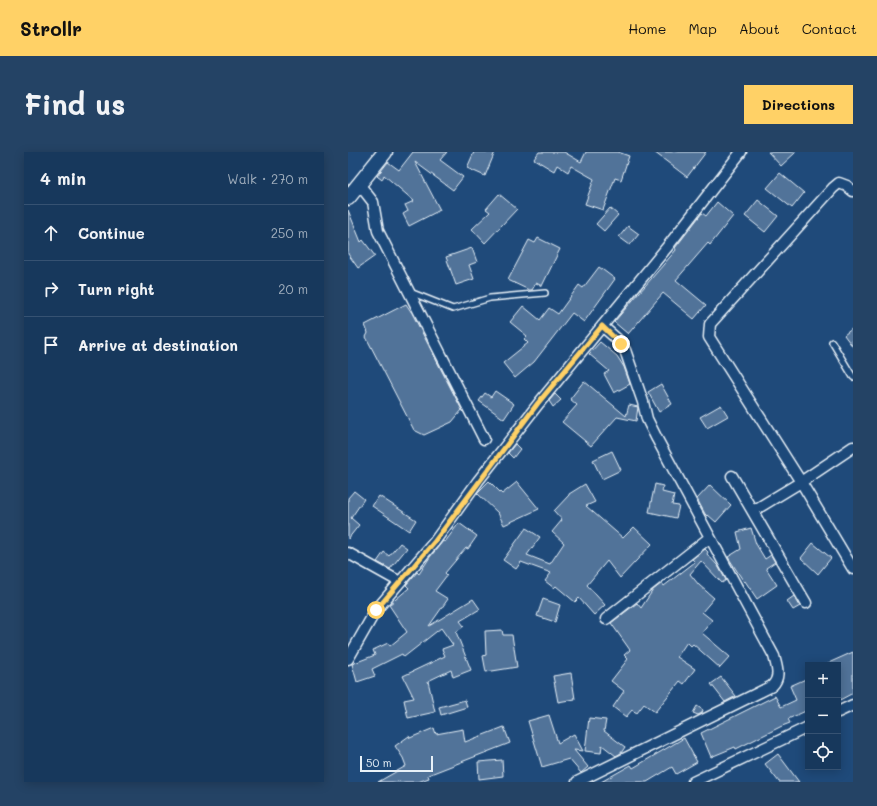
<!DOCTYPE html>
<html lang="en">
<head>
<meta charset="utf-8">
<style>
	:root { --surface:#17385c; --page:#244365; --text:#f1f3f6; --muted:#9eacbb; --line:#365272; --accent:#ffd166 }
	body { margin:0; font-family:Mali,sans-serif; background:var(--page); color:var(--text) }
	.controls { position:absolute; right:12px; bottom:12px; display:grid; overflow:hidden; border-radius:0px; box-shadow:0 2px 10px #0003 }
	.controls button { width:36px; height:36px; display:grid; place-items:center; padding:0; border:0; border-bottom:1px solid var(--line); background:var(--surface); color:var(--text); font:20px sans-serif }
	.scale { position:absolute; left:12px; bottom:10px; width:73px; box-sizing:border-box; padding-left:4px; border:2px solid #e8f1f8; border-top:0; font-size:11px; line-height:14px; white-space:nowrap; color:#e8f1f8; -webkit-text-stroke:3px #1f4a7a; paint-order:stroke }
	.stop { position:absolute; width:12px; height:12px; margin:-9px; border:3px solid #ffd166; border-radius:50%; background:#fff }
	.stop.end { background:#ffd166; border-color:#fff; box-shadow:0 1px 4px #0008 }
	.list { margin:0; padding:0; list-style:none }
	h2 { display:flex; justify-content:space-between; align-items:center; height:52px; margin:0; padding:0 16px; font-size:17px }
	h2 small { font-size:13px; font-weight:400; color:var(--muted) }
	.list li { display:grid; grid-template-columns:26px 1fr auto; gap:12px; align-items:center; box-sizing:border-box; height:56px; padding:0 16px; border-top:1px solid var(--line) }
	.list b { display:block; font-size:15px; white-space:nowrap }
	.list em { font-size:13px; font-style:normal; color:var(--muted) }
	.icon { flex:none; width:22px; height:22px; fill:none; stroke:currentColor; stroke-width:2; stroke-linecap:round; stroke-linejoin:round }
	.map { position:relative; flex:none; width:505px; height:630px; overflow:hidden; border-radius:0px }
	header { display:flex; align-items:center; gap:24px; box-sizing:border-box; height:56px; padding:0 20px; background:var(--accent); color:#111 }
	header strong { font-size:19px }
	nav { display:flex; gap:22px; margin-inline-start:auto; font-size:14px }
	.intro { display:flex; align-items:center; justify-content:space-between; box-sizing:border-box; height:96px; padding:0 24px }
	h1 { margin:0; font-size:28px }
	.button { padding:10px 18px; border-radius:0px; background:var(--accent); color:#111; font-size:14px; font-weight:700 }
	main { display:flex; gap:24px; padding:0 24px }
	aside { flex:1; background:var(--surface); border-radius:0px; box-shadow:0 2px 10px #0003 }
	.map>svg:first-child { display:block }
</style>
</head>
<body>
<header>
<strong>Strollr</strong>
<nav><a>Home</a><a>Map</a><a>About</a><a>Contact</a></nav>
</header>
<div class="intro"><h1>Find us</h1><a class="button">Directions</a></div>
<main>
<aside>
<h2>4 min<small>Walk · 270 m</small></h2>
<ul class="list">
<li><svg class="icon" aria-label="ahead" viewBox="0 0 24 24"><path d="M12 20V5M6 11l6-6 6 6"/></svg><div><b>Continue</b></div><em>250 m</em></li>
<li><svg class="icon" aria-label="right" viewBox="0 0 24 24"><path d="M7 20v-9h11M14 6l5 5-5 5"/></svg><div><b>Turn right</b></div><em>20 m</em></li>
<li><svg class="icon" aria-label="arrive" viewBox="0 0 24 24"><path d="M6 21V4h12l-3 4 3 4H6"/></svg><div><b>Arrive at destination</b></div></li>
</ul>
</aside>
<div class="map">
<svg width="505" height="630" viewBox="0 0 505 630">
	<rect width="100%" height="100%" fill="#1f4a7a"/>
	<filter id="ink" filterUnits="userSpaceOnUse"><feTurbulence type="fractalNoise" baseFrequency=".025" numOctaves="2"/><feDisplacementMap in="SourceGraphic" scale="8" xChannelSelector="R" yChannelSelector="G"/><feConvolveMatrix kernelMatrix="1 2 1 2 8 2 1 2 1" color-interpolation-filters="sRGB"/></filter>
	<g filter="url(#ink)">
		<path fill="#517399" stroke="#e8f1f8" d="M65,0H99L92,8L115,25L105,38L67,10L92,58L61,74L55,62L60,59L57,53L66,49L36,23L34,28L29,24L40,10L51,18Z
			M126,0H147L137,24L119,16Z
			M191,0H216L233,10L238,0H270L281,4L273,28L267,26L255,58L237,52L246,27L223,14L220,20L209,13L206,19L186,7Z
			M306,0H358L339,25Z
			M420,0H448L433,14Z
			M432,21L456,41L444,56L419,36Z
			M151,42L169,57L137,91L124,77L142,60L138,57Z
			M410,48L430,64L417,80L397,64Z
			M369,50L385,64L362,93L360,91L328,128L358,153L346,167L315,141L280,182L266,170L328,98L327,96L354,61L358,64Z
			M262,56L270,63L256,79L248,72Z
			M0,58L13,90L15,88L27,104L10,116L0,102Z
			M280,74L291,82L282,93L271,85Z
			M190,86L212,97L194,134L188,131L184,138H181L160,128L181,88L187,91Z
			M124,96L129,110L121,113L126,127L108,133L98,105Z
			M251,115L267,127L236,170L224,161L186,210L167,226L155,211L180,191L176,187L179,184L162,170L175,154L192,168L201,156L210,162L231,133L235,136Z
			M58,152L64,161L114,258L104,270L76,283L66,278L18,185L20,181L17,173Z
			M505,176V195L496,183Z
			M252,190L269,204L276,215L282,232L266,241L256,222L261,219L241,202Z
			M236,229L278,264L281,253L290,255L288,269L269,265L243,294L214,270L229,253L222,247Z
			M313,232L324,252L311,260L300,240Z
			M147,239L166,252L156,267L131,249L137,241L143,245Z
			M207,242L213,248L205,255L201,249Z
			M373,253L380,264L359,276L352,265Z
			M167,292L172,297L165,306L160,301Z
			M264,299L273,318L254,327L245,308Z
			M141,329L154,342L169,330L191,357L156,373L150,361L129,341Z
			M237,332L247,350L238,354L275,386L286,375L304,392L272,426L259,409L239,433L257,453L246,463L231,446L227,450L208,434L206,436L197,429L203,421L173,410L168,417L155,408L178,376L192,385L179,403L202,412L216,391L204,380L214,368L206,359L221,343V342Z
			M307,332L315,334L314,340L326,343L324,353L331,354L328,366L301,360Z
			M362,333L383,353L368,370L360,363L359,364L357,362L349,347Z
			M6,339L16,347L3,366L11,373L0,387V346Z
			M31,344L68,368L61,379L24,354Z
			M111,371L129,384L120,397L118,396L97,421L99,423L87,439L100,447L81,474L125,447L132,457L112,469L116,474L108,480L123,518L105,525L103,518L80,529L87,560L60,566L56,548L66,546L55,524L97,504L94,497L105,493L93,476L56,505L54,502L24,517L27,524L9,530L4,512L27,503L25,498L40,491L42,494L59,480L41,453L61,436L58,433L69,420L71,422L82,405L95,389L97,390Z
			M403,376L408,392L417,407L423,403L427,410L418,416L429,433L409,447L397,429L396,430L380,405L393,397L389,380Z
			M52,391L59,396L42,417L29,410L36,400L41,404Z
			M465,391L483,406L470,422L453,406Z
			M357,397L360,400L359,402L370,414L378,428L374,431L353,409L342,422L351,433L366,446L354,460L364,468L354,481L382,505L372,516L345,492L343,494L339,490L329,505L347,517L336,532L332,529L307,560L296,552L289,561L284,558L278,565L265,555L276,539L263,529L280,507L276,503L282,498L263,471L289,451L293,456L305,438L314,431L316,434L347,410L344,407Z
			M446,444L452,454L445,458L439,449Z
			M195,447L212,453L207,470L189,464Z
			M154,478L155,483H164L169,515L138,520L135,504L138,503L137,479Z
			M505,500V541L490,549V513H476Z
			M223,521L227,547L210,550L205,524Z
			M373,525L388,544L377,550L363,532Z
			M460,526V558L440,567L442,571L434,574L388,597L387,595L363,605L353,581L427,544L433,555L448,548L442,534Z
			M117,548L119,555L93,563L91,555Z
			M349,554L355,558L354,561L350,563L345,561Z
			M201,563L210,591L226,582L235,599L226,598L240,615L233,621L221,607L194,615L180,569Z
			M241,566L258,568L256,579L277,595L273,601L268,604L254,593L253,601L237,599Z
			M156,575L162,591L80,623L81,626L70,630H30L58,614L55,606L47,594L61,584L62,586L86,576L88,582L115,577L117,590Z
			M336,586L349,610L328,622L324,615L299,630H253L283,613L285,616Z
			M430,602L451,630H431L417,612Z
			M154,608L155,624L131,627L130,610Z"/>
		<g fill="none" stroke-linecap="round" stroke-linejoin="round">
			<defs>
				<path id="lane" d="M62,140L105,157L142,146L197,141
					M484,190L505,225"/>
				<path id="street" d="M11,32L25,50L30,79L136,287
					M505,295L453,330L505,417
					M384,324L458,451
					M405,359L453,330L361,185L362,172L485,36L491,31L499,34L505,39
					M0,401L52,430
					M258,467L361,386
					M0,507L28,458L87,389L130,329L191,251L320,94L393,0
					M490,560L505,553
					M229,630L424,534C433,525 429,516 426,504L309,287L299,267L295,250L277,198L269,187L254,174
					M345,630L460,575"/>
				<path id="secondary" d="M0,46L37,0"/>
			</defs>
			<use href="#lane" stroke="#e8f1f8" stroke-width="8"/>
			<use href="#street" stroke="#e8f1f8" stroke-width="13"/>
			<use href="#secondary" stroke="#e8f1f8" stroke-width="17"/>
			<use href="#lane" stroke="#1f4a7a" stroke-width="5"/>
			<use href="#street" stroke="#1f4a7a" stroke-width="10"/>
			<use href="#secondary" stroke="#1f4a7a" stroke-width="14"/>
		</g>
	</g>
	<g fill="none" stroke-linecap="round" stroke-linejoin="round" filter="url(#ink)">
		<path stroke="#ffd166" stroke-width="5" d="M28,458L87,389L190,251L254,174L273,192"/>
	</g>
</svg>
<div class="controls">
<button>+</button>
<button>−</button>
<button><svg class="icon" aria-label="locate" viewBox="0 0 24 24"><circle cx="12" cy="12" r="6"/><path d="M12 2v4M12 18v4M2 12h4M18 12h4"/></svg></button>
</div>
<div class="scale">50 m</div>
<div class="stop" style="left:28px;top:458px"></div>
<div class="stop end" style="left:273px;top:192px"></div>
</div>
</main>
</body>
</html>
